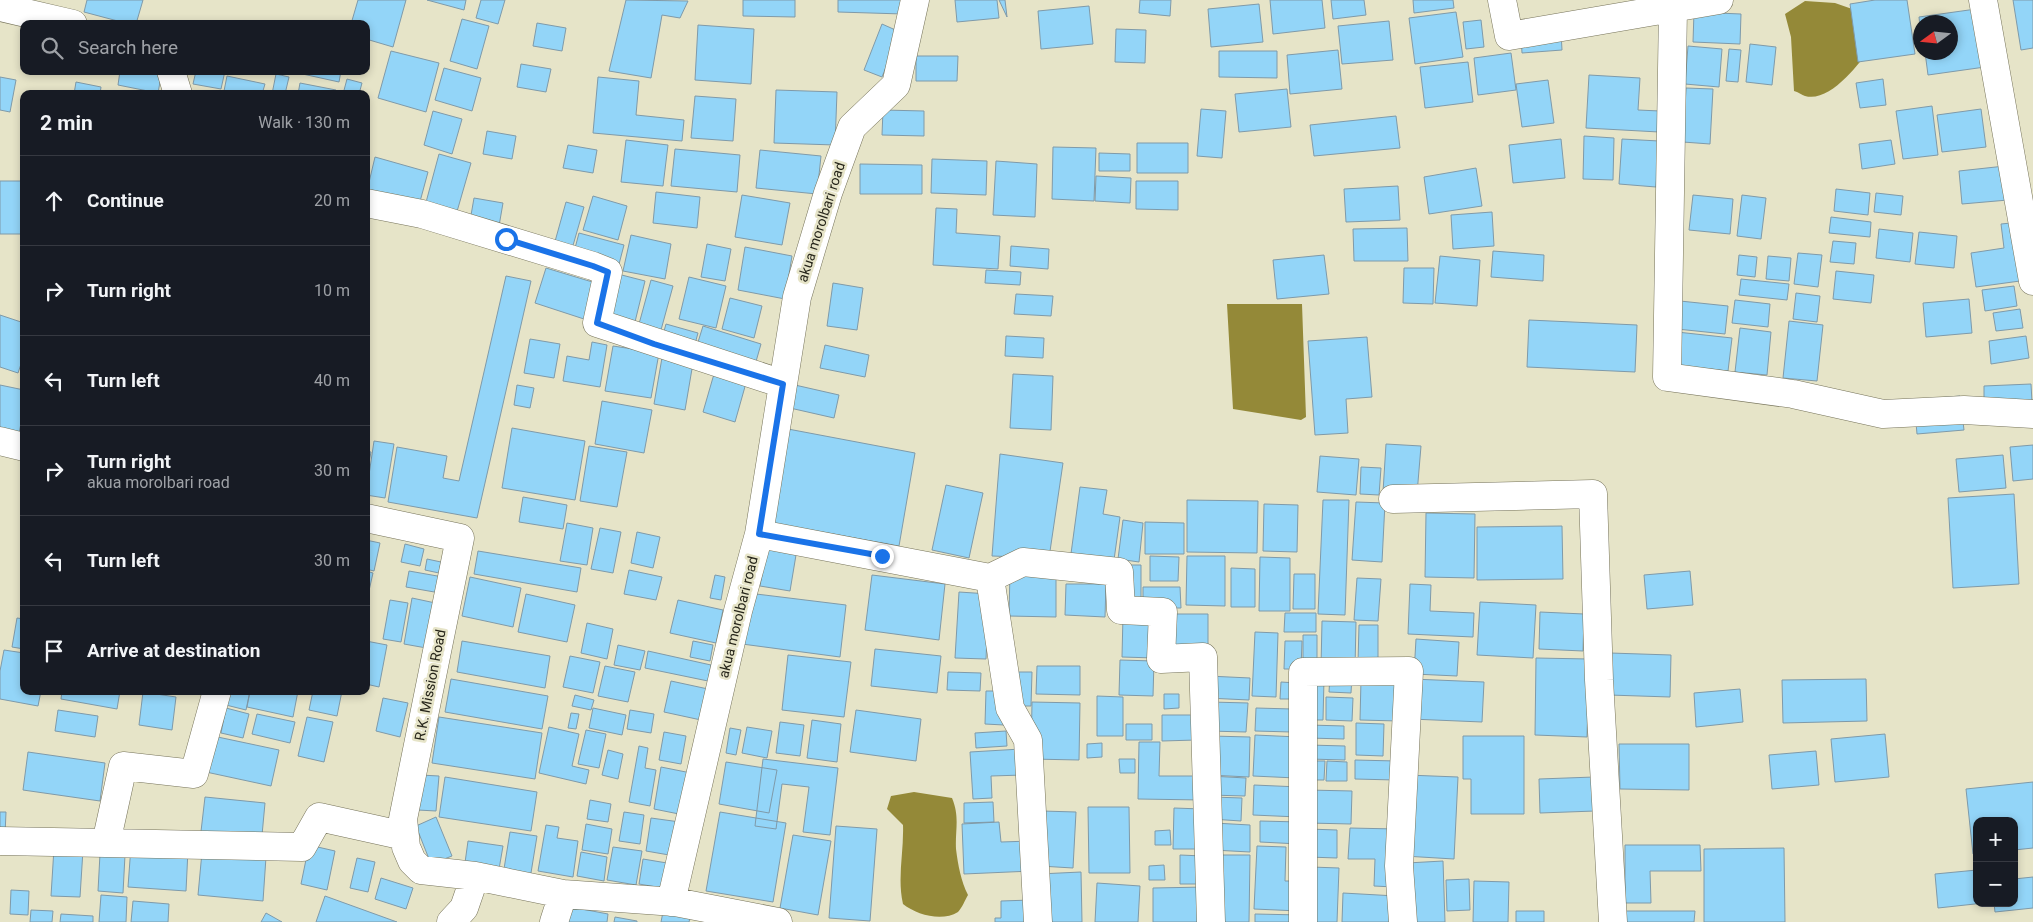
<!DOCTYPE html>
<html lang="en">
<head>
<meta charset="utf-8">
<style>
	:root { --surface:#171b24; --page:#242831; --text:#f1f3f6; --muted:#9ea1a6; --line:#363941 }
	body { margin:0; font-family:Roboto,sans-serif; background:var(--page); color:var(--text) }
	.controls { position:absolute; right:15px; bottom:15px; display:grid; overflow:hidden; border-radius:10px; box-shadow:0 2px 8px #0003 }
	.controls button { width:45px; height:45px; display:grid; place-items:center; padding:0; border:0; border-bottom:1px solid var(--line); background:var(--surface); color:var(--text); font:25px sans-serif }
	.compass { position:absolute; left:1913px; top:15px; width:45px; height:45px; border-radius:50%; background:var(--surface); box-shadow:0 2px 8px #0003; rotate:255deg }
	.stop { position:absolute; width:15px; height:15px; margin:-11px; border:4px solid #1a73e8; border-radius:50%; background:#fff }
	.stop.end { background:#1a73e8; border-color:#fff; box-shadow:0 1px 5px #0008 }
	.list { margin:0; padding:0; list-style:none }
	h2 { display:flex; justify-content:space-between; align-items:center; height:65px; margin:0; padding:0 20px; font-size:21px }
	h2 small { font-size:16px; font-weight:400; color:var(--muted) }
	.list li { display:grid; grid-template-columns:32px 1fr auto; gap:15px; align-items:center; box-sizing:border-box; height:90px; padding:0 20px; border-top:1px solid var(--line) }
	.list b { display:block; font-size:19px; white-space:nowrap }
	.list p { margin:0; font-size:16px; white-space:nowrap; color:var(--muted) }
	.list em { font-size:16px; font-style:normal; color:var(--muted) }
	.icon { flex:none; width:28px; height:28px; fill:none; stroke:currentColor; stroke-width:2; stroke-linecap:round; stroke-linejoin:round }
	.map { position:relative; flex:none; width:2033px; height:922px; overflow:hidden }
	.search { position:absolute; background:var(--surface); box-shadow:0 2px 8px #0003; left:20px; top:20px; width:350px; height:55px; display:flex; align-items:center; gap:12px; box-sizing:border-box; padding:0 18px; border-radius:10px; color:var(--muted); font-size:19px }
	.panel { position:absolute; background:var(--surface); box-shadow:0 2px 8px #0003; left:20px; top:90px; width:350px; height:605px; border-radius:10px }
	.map>svg:first-child { display:block }
</style>
</head>
<body>
<div class="map">
<svg width="2033" height="922" viewBox="0 0 2033 922">
	<rect width="100%" height="100%" fill="#e6e4c8"/>
	<path fill="#948938" d="M1805,1L1835,3L1855,10L1871,47C1859,64 1830,103 1805,96C1802,95 1798,92 1794,91L1791,37L1785,14Z
		M1227,304H1302L1306,417L1301,420L1233,409Z
		M914,792L952,798C960,817 955,830 956,849C958,865 961,881 968,895C965,900 962,908 958,912C942,922 917,915 903,904C897,878 904,852 903,825L887,809L891,796Z"/>
	<path fill="#93d5f8" stroke="#7f9aa9" d="M87,0H143L136,24H129L84,12Z
		M358,0H406L393,47L366,39V24H351Z
		M427,0H466L464,10Z
		M481,0H505L498,24L476,18Z
		M626,0L688,1L680,18L662,15L651,78L609,71Z
		M743,0H795V17L743,16Z
		M838,0H903V14L838,12Z
		M955,0H997L999,18L957,22Z
		M999,0H1005L1007,17Z
		M1140,0H1171L1170,16L1139,13Z
		M1270,0H1322L1325,28L1273,34Z
		M1331,0H1364L1366,15L1333,19Z
		M1413,0H1453L1454,8L1414,13Z
		M1875,0H1907L1915,54L1858,62L1850,4Z
		M2013,0H2033V48L2021,50Z
		M1259,4L1263,42L1211,47L1208,9Z
		M1089,6L1093,44L1041,49L1038,11Z
		M1976,9L1985,67L1928,75L1925,52H1950V22H1920V27L1919,17Z
		M1456,12L1463,57L1415,64L1409,18Z
		M1694,12L1741,14L1740,44L1693,42Z
		M462,19L489,26L477,69L450,61Z
		M1481,20L1484,47L1466,49L1463,22Z
		M1389,21L1393,60L1342,64L1338,26Z
		M537,23L566,28L562,51L533,46Z
		M882,24L900,32L882,77L864,70Z
		M698,25L754,29L751,84L695,80Z
		M1116,29L1146,30L1145,63L1115,62Z
		M1561,33L1562,50L1522,53L1521,36Z
		M1750,44L1776,47L1772,85L1746,82Z
		M1688,46L1722,49L1719,87L1685,84Z
		M1729,49L1741,50L1738,82L1726,81Z
		M1338,50L1342,89L1290,94L1287,55Z
		M391,51L439,63L426,112L378,98Z
		M1219,51H1277V78L1219,77Z
		M1511,53L1516,90L1478,95L1474,58Z
		M916,56H958L957,81H916Z
		M1468,62L1473,102L1425,108L1420,67Z
		M521,64L551,69L546,92L517,87Z
		M444,68L481,78L472,111L435,100Z
		M120,71H162L158,93L118,85Z
		M196,71H225L221,89L193,84Z
		M299,71H341L339,82L298,73Z
		M276,74L289,77L285,94H272Z
		M1589,75L1640,78L1638,110L1660,111L1659,132L1586,128Z
		M227,76L265,84L262,94H238L224,91Z
		M0,77L16,80L10,112L0,110Z
		M598,77L639,81L636,115L684,120L682,141L593,133Z
		M347,79L362,83L359,94H343Z
		M1883,79L1886,105L1860,108L1856,83Z
		M1548,80L1554,123L1522,127L1516,84Z
		M76,82L101,87L100,94H74Z
		M300,83L336,90L335,94H298Z
		M1686,88L1713,89L1710,144L1683,142Z
		M1287,89L1291,127L1239,132L1235,94Z
		M776,90L837,92L835,145L774,143Z
		M695,96L736,99L733,141L691,138Z
		M1932,106L1938,155L1903,159L1896,111Z
		M1201,109L1226,111L1222,158L1197,156Z
		M1981,109L1986,147L1942,152L1937,115Z
		M883,110L924,111V136L882,135Z
		M433,111L462,119L452,154L424,145Z
		M1396,116L1400,148L1314,156L1310,125Z
		M487,131L516,136L512,159L483,154Z
		M1584,136L1614,138L1613,180L1583,179Z
		M1561,139L1565,178L1513,183L1509,145Z
		M1622,139L1659,141L1656,187L1619,184Z
		M626,140L668,145L663,186L621,182Z
		M1891,140L1895,164L1862,169L1859,144Z
		M1137,143H1188V173H1137Z
		M568,145L597,150L593,173L563,168Z
		M1053,147L1096,148L1094,201L1052,199Z
		M675,149L740,155L737,192L671,186Z
		M760,150L821,156L817,194L756,188Z
		M1099,153L1130,154V171H1099Z
		M439,154L471,163L456,215L425,206Z
		M375,157L428,172L418,209L366,195Z
		M932,159L987,161L986,195L931,193Z
		M996,161L1037,164L1035,217L993,215Z
		M860,164L922,165V194H860Z
		M2005,166L2008,200L1962,204L1959,171Z
		M1476,168L1482,206L1429,214L1424,177Z
		M1096,176L1131,178L1130,203L1095,201Z
		M0,181H24V234H0Z
		M1136,181H1178V210L1136,209Z
		M1398,186L1400,220L1346,222L1344,189Z
		M1836,189L1870,193L1868,215L1834,211Z
		M656,192L700,197L697,228L653,223Z
		M1876,193L1903,196L1901,215L1874,212Z
		M742,195L790,203L782,245L735,237Z
		M1693,195L1733,199L1730,234L1689,230Z
		M1742,195L1766,198L1761,239L1737,236Z
		M593,196L627,206L618,240L583,230Z
		M474,198L503,203L499,226L470,221Z
		M566,202L584,207L572,249L554,245Z
		M936,208L957,209L956,233L1000,236L998,269L933,265Z
		M1492,212L1494,246L1453,249L1451,215Z
		M1831,217L1871,222L1870,237L1829,233Z
		M2011,223L2020,281L1976,287L1971,253L2004,248L2001,224Z
		M1407,228L1408,261H1354L1353,229Z
		M1879,229L1913,233L1910,262L1876,258Z
		M1919,232L1957,236L1954,268L1915,264Z
		M579,233L624,245L618,268L573,256Z
		M631,235L671,244L665,279L623,271Z
		M1833,241L1856,243L1854,264L1830,262Z
		M707,244L731,249L725,281L701,277Z
		M1011,246L1049,249L1048,269L1010,266Z
		M745,247L792,256L785,299L738,290Z
		M1493,251L1544,255L1543,281L1491,277Z
		M1798,253L1822,255L1818,287L1794,284Z
		M1324,255L1329,294L1277,299L1273,260Z
		M1739,255L1757,257L1755,277L1737,275Z
		M1440,256L1480,260L1477,306L1435,303Z
		M1768,256L1791,258L1789,281L1766,279Z
		M546,268L599,284L587,320L535,303Z
		M1404,268H1434L1433,304L1403,303Z
		M986,270L1021,272L1020,285L985,283Z
		M1836,271L1874,275L1871,303L1833,299Z
		M614,273L645,281L633,330L602,323Z
		M506,276L531,281L477,518L388,502L397,447L447,456L443,478L459,481Z
		M689,277L726,286L716,328L679,319Z
		M1741,279L1789,284L1787,300L1739,295Z
		M651,280L673,286L658,341L636,335Z
		M833,283L863,288L857,330L827,326Z
		M2014,286L2017,306L1985,311L1982,290Z
		M1796,293L1820,296L1817,322L1793,319Z
		M1016,294L1053,296L1051,316L1014,314Z
		M730,298L762,306L754,338L722,329Z
		M1969,299L1972,333L1926,337L1923,303Z
		M1735,300L1770,304L1768,327L1732,323Z
		M1680,301L1728,306L1725,334L1677,329Z
		M2020,309L2023,328L1996,331L1993,313Z
		M0,315L24,323V355L18,373L0,367Z
		M1529,320L1637,325L1635,372L1527,367Z
		M1789,321L1823,325L1817,381L1783,378Z
		M666,324L698,333L693,351L661,342Z
		M703,326L761,344L753,372L694,355Z
		M1740,328L1771,332L1767,375L1735,372Z
		M1677,332L1732,338L1728,371L1673,365Z
		M1006,336L1044,338L1043,358L1005,356Z
		M2026,336L2029,358L1991,364L1989,341Z
		M1367,337L1372,397L1346,399L1348,433L1315,435L1308,341Z
		M530,339L560,344L554,378L524,373Z
		M592,342L607,345L600,387L563,381L567,356L589,360Z
		M825,345L869,355L865,377L820,368Z
		M613,346L659,353L651,398L605,391Z
		M663,352L694,357L685,410L654,404Z
		M716,367L748,376L735,422L703,412Z
		M1013,374L1053,376L1051,430L1010,428Z
		M2031,384L2032,402L1984,403V386Z
		M0,385L24,390V409L19,433L0,429Z
		M517,385L534,388L530,408L514,405Z
		M795,385L839,395L834,418L790,408Z
		M1960,396L1964,430L1917,434L1914,400Z
		M602,401L652,410L644,453L595,444Z
		M512,428L585,441L575,500L502,488Z
		M788,429L915,453L899,546L772,523Z
		M374,441L394,444L385,498L366,495Z
		M1386,444L1421,446L1417,494L1383,492Z
		M2033,445V479L2013,481L2010,447Z
		M589,446L627,452L617,507L580,501Z
		M366,451L371,452L366,478Z
		M1000,454L1063,463L1049,558L992,556Z
		M2003,455L2006,488L1959,492L1956,459Z
		M1320,456L1359,459L1356,495L1317,492Z
		M1361,467L1381,468L1379,495L1360,494Z
		M946,485L983,493L969,558L932,550Z
		M1080,487L1107,490L1103,514L1120,517L1113,567L1070,561Z
		M2014,494L2019,584L1953,588L1948,498Z
		M523,497L567,505L563,529L519,522Z
		M1187,500L1258,501L1257,553L1187,552Z
		M1323,500H1349L1345,615L1318,614Z
		M1356,502L1385,503L1382,562L1352,560Z
		M1264,504L1298,505L1297,552L1263,551Z
		M1426,513L1475,514L1474,578L1425,577Z
		M1123,520L1143,523L1139,562L1118,559Z
		M1145,522L1184,523V554H1145Z
		M567,523L593,528L587,565L560,561Z
		M1562,526L1563,579L1477,580V527Z
		M600,528L621,532L613,573L591,569Z
		M637,532L660,537L653,568L631,563Z
		M366,540L380,543L374,571L366,569Z
		M405,544L424,549L420,566L401,562Z
		M767,544L797,549L790,591L760,586Z
		M478,551L581,568L577,592L474,574Z
		M1150,556L1179,557L1178,581H1150Z
		M1187,556H1225V606L1186,605Z
		M1260,557L1290,558V611H1259Z
		M427,559L441,562L439,573L425,570Z
		M1124,565H1141V599H1125Z
		M1231,568L1255,569V607H1231Z
		M629,570L662,577L656,600L624,594Z
		M366,571L373,573L366,604Z
		M409,571L443,577L440,593L406,587Z
		M1010,571L1056,572V617L1009,616Z
		M1690,571L1693,605L1647,609L1644,575Z
		M1294,574H1315V609H1293Z
		M715,575L725,577L721,600L710,598Z
		M872,575L945,584L939,640L865,630Z
		M470,577L521,588L513,627L462,616Z
		M1357,578L1381,579L1378,621L1354,620Z
		M1066,584H1106L1105,617L1065,615Z
		M1410,584L1431,585L1430,611L1474,613L1473,637L1408,634Z
		M1143,587H1180L1181,608H1143Z
		M959,592L989,594L986,659L955,658Z
		M748,593L846,605L840,657L742,644Z
		M526,594L575,605L567,642L518,632Z
		M412,598L440,604L432,649L404,644Z
		M390,600L408,603L401,642L383,639Z
		M678,600L723,610L716,643L670,633Z
		M1480,602L1536,605L1533,658L1477,655Z
		M1540,612L1584,614L1583,651L1539,649Z
		M1285,613H1316V632H1284Z
		M1169,614H1208V650L1169,651Z
		M1123,615L1155,616V658L1122,657Z
		M17,618L24,619V649L12,647Z
		M1322,621L1356,622L1355,668L1321,667Z
		M587,623L613,629L607,659L581,653Z
		M1359,625H1378V663H1358Z
		M1255,632L1278,633L1276,697L1252,696Z
		M1303,635H1317V664H1303Z
		M1416,639L1459,642L1457,676L1414,674Z
		M366,641L387,645L379,687L366,684Z
		M462,641L550,656L545,688L457,672Z
		M693,641L713,645L710,661L690,657Z
		M1285,641H1302L1301,669H1284Z
		M618,645L645,651L640,670L614,665Z
		M875,649L941,656L937,693L871,686Z
		M4,650L24,653V691H41L38,706L0,699V671Z
		M648,651L711,665L708,681L645,668Z
		M1610,653L1671,655L1670,697L1609,695Z
		M788,655L851,662L844,717L782,710Z
		M570,656L600,662L593,693L563,687Z
		M1536,658L1589,659L1587,737L1535,735Z
		M1120,660L1154,661L1153,696L1119,695Z
		M605,666L635,672L628,702L598,696Z
		M1037,666H1080V695L1036,694Z
		M948,672L981,673L980,691L947,690Z
		M1014,672H1032L1031,706H1013Z
		M1208,676L1250,678L1249,700L1207,698Z
		M1330,676H1352L1351,693L1329,692Z
		M451,679L548,696L542,729L445,712Z
		M1308,679H1324L1323,720H1307Z
		M1412,679L1484,682L1482,722L1411,719Z
		M1866,679L1867,721L1783,723L1782,680Z
		M1361,680H1399L1398,721L1360,720Z
		M671,681L708,689L701,720L664,712Z
		M1281,682L1297,683V699H1280Z
		M1740,689L1743,722L1696,727L1694,693Z
		M62,691H120L117,709L61,699Z
		M221,691H250L246,710L218,703Z
		M250,691H298L293,717L247,707Z
		M313,691H342L337,716L309,710Z
		M986,691H1004V725L985,724Z
		M143,692L176,697L172,730L139,725Z
		M1164,694H1179V708L1164,709Z
		M575,695L594,700L591,710L572,706Z
		M1097,696L1123,697V736H1097Z
		M1326,697L1353,698L1352,721L1326,720Z
		M383,698L408,703L400,737L376,731Z
		M1032,702L1080,703L1079,760L1031,759Z
		M1211,702L1248,703L1246,732L1209,731Z
		M226,708L249,714L243,738L221,733Z
		M593,708L626,715L622,735L589,728Z
		M1256,708L1292,709L1291,732L1255,731Z
		M58,710L98,716L95,737L55,731Z
		M630,710L654,714L651,733L627,729Z
		M856,710L921,719L916,761L850,752Z
		M571,713L579,714L576,729L568,728Z
		M257,714L295,722L290,743L252,734Z
		M1162,715H1196V740L1162,741Z
		M307,717L333,722L324,762L298,756Z
		M439,717L542,733L535,779L432,763Z
		M812,720L841,724L837,762L807,758Z
		M780,722L804,725L800,756L776,753Z
		M1356,723L1384,724L1383,756L1356,755Z
		M1126,724H1152V740H1126Z
		M1309,725L1344,726V739L1309,738Z
		M549,727L579,734L572,766L589,770L586,784L539,773Z
		M747,727L772,731L767,758L742,753Z
		M730,728L741,730L736,755L726,753Z
		M586,730L606,734L599,768L578,764Z
		M1006,731L1007,746L976,748L975,733Z
		M664,732L686,736L681,764L659,760Z
		M1885,734L1889,777L1835,782L1831,739Z
		M1255,735L1298,737L1296,778L1253,776Z
		M213,736L279,750L271,786L206,772Z
		M1211,736L1250,737L1249,777L1209,775Z
		M1463,736H1524V814H1471V779H1463Z
		M1139,742H1160L1159,776H1203L1202,800L1138,799Z
		M1102,743V757L1087,758V744Z
		M1619,744H1689V790L1620,789Z
		M1309,745L1345,746V760L1309,759Z
		M639,746L648,748L645,768L656,770L650,806L629,802Z
		M1021,749L1023,775L991,776L992,798L973,799L970,752Z
		M608,750L623,754L618,779L602,775Z
		M1816,751L1819,785L1772,789L1769,755Z
		M28,752L105,763L100,801L23,790Z
		M763,759L838,768L830,835L803,832L809,787L782,784L776,829L755,826Z
		M1119,759H1135V773H1120Z
		M1355,760L1396,761L1395,780L1355,779Z
		M1306,761H1325L1324,780H1306Z
		M1327,761L1347,762V781H1326Z
		M726,762L777,770L769,813L719,804Z
		M661,767L691,773L684,815L654,809Z
		M420,775L439,776L436,811L418,810Z
		M1407,775L1458,777L1454,859L1404,856Z
		M1210,776L1246,778L1245,796L1209,795Z
		M445,777L537,792L531,831L439,817Z
		M1594,777L1595,811L1540,813L1539,779Z
		M2033,782V848L2014,850V821H1977V854H1973L1966,789Z
		M1254,785L1299,787L1298,817L1253,815Z
		M1308,790L1352,791L1351,824L1308,823Z
		M205,797L265,803L261,846L200,840Z
		M1212,797L1242,798L1241,821L1211,819Z
		M590,800L611,804L608,822L587,819Z
		M993,802L994,822L964,823V803Z
		M1088,807H1129L1130,873H1089Z
		M1174,808L1202,809L1201,849H1173Z
		M1042,811L1076,812L1073,868L1040,866Z
		M0,812H6L5,835H0Z
		M624,812L644,815L640,844L619,841Z
		M720,812L786,823L773,902L706,891Z
		M436,817L452,856L431,864L416,826Z
		M651,818L680,822L675,856L646,851Z
		M1260,821L1299,822V844L1260,842Z
		M999,822L1001,842L1031,841L1032,871L964,874L962,824Z
		M1214,823L1250,825V852L1213,850Z
		M586,824L612,829L608,854L582,850Z
		M546,825L559,827L557,838L578,841L573,877L538,871Z
		M836,826L877,829L870,921L829,918Z
		M1350,828L1396,829L1394,887L1374,886L1375,859H1348Z
		M1308,829L1337,830V858L1308,857Z
		M1170,830L1171,845H1155V831Z
		M510,832L537,836L530,879L503,875Z
		M793,835L831,841L818,915L780,908Z
		M468,841L503,846L498,875L464,870Z
		M309,845L335,851L327,890L301,884Z
		M1625,845H1700L1701,871H1650L1651,903H1625Z
		M131,846L188,850L186,891L128,887Z
		M1257,846L1286,847L1285,881H1301L1299,911L1254,909Z
		M613,847L642,851L636,885L607,880Z
		M54,848L83,850L80,897L51,896Z
		M1784,848L1785,922H1704V849Z
		M202,852L266,857L263,901L198,895Z
		M581,852L607,857L604,881L577,876Z
		M100,854L125,855L123,893L98,891Z
		M1180,855L1203,856V884H1180Z
		M1216,855H1250L1249,922H1215Z
		M357,858L375,862L368,892L350,888Z
		M643,859L673,864L668,889L639,884Z
		M1443,861L1445,922H1410L1407,863Z
		M1164,865L1165,880H1149V866Z
		M1311,867L1339,868L1337,922H1309Z
		M1977,870V903H1984L1938,908L1935,874Z
		M1081,872L1082,922H1041L1039,874Z
		M2033,877V908L1995,912L1994,903H2014V879Z
		M381,878L413,888L406,909L375,899Z
		M1469,879L1470,910L1447,911L1446,880Z
		M1474,881L1509,882L1508,922H1473Z
		M1097,883L1140,886L1138,922H1095Z
		M1205,887L1206,922H1153V888Z
		M11,890L29,891L28,915L10,914Z
		M1343,893L1396,896L1395,922H1342Z
		M101,895L127,897L126,922H99Z
		M325,896L397,922H316Z
		M1031,900L1032,922H995V918H1001V901Z
		M133,901L169,904L168,922H131Z
		M566,906L608,914L607,922H563Z
		M31,910L53,911L52,922H30Z
		M1516,911H1544V922H1516Z
		M1622,911H1695L1694,922H1622Z
		M663,912L690,918L689,922H661Z
		M266,913L282,922H261Z
		M61,914L93,916V922H60Z
		M1255,914L1300,915L1299,922H1255Z
		M615,917L637,921V922H614Z"/>
	<g fill="none" stroke-linecap="round" stroke-linejoin="round">
		<defs>
			<path id="street" d="M1502,0L1509,36L1719,0
				M1983,0L2033,281
				M0,7L73,24
				M1673,8L1667,377L1793,394L1883,414L1964,410L2033,414
				M171,71L178,94
				M366,203L422,214L593,266L608,272L597,323L783,384
				M0,441L24,447
				M1393,499L1593,494L1599,680L1613,922
				M366,518L460,538L403,819L406,847L412,861L421,870L475,876L563,894L675,902L778,922
				M759,534L990,578L1023,562L1119,572L1121,610L1163,612L1161,659L1203,657L1211,922
				M990,578L1010,708L1028,740L1038,922
				M0,841L106,843L123,766L194,774L217,691
				M106,843L302,847L319,817L405,836
				M671,902L738,611L759,534L797,297L828,193L852,127L896,85L915,0
				M451,922L464,908L475,876
				M554,922L563,894
				M1303,922V672L1409,671L1399,866L1403,922"/>
		</defs>
		<use href="#street" stroke="#76735a" stroke-width="29"/>
		<use href="#street" stroke="#fff" stroke-width="28"/>
	</g>
	<g fill="none" stroke-linecap="round" stroke-linejoin="round">
		<path stroke="#1a73e8" stroke-width="6" d="M506,239L593,266L608,272L597,323L654,344L783,384L759,534L882,556"/>
	</g>
	<g text-anchor="middle" dominant-baseline="central" stroke-width="5" stroke-linejoin="round" paint-order="stroke">
		<g font-size="14" fill="#26251a" stroke="#e6e4c8">
			<text transform="translate(821 222) rotate(-72)">akua morolbari road</text>
			<text transform="translate(738 617) rotate(-76)">akua morolbari road</text>
			<text transform="translate(430 685) rotate(-79)">R.K. Mission Road</text>
		</g>
	</g>
</svg>
<div class="controls">
<button>+</button>
<button>−</button>
</div>
<svg class="compass" viewBox="-18 -18 36 36"><path d="M0-13l5 13h-10z" fill="#e53935"/><path d="M0 13l5-13h-10z" fill="#9ea1a6"/></svg>
<div class="stop" style="left:506px;top:239px"></div>
<div class="stop end" style="left:882px;top:556px"></div>
<div class="search"><svg class="icon" aria-label="search" viewBox="0 0 24 24"><circle cx="10" cy="10" r="6"/><path d="M15 15l6 6"/></svg>Search here</div>
<section class="panel">
<h2>2 min<small>Walk · 130 m</small></h2>
<ul class="list">
<li><svg class="icon" aria-label="ahead" viewBox="0 0 24 24"><path d="M12 20V5M6 11l6-6 6 6"/></svg><div><b>Continue</b></div><em>20 m</em></li>
<li><svg class="icon" aria-label="right" viewBox="0 0 24 24"><path d="M7 20v-9h11M14 6l5 5-5 5"/></svg><div><b>Turn right</b></div><em>10 m</em></li>
<li><svg class="icon" aria-label="left" viewBox="0 0 24 24"><path d="M17 20v-9H6M10 6l-5 5 5 5"/></svg><div><b>Turn left</b></div><em>40 m</em></li>
<li><svg class="icon" aria-label="right" viewBox="0 0 24 24"><path d="M7 20v-9h11M14 6l5 5-5 5"/></svg><div><b>Turn right</b><p>akua morolbari road</p></div><em>30 m</em></li>
<li><svg class="icon" aria-label="left" viewBox="0 0 24 24"><path d="M17 20v-9H6M10 6l-5 5 5 5"/></svg><div><b>Turn left</b></div><em>30 m</em></li>
<li><svg class="icon" aria-label="arrive" viewBox="0 0 24 24"><path d="M6 21V4h12l-3 4 3 4H6"/></svg><div><b>Arrive at destination</b></div></li>
</ul>
</section>
</div>
</body>
</html>
